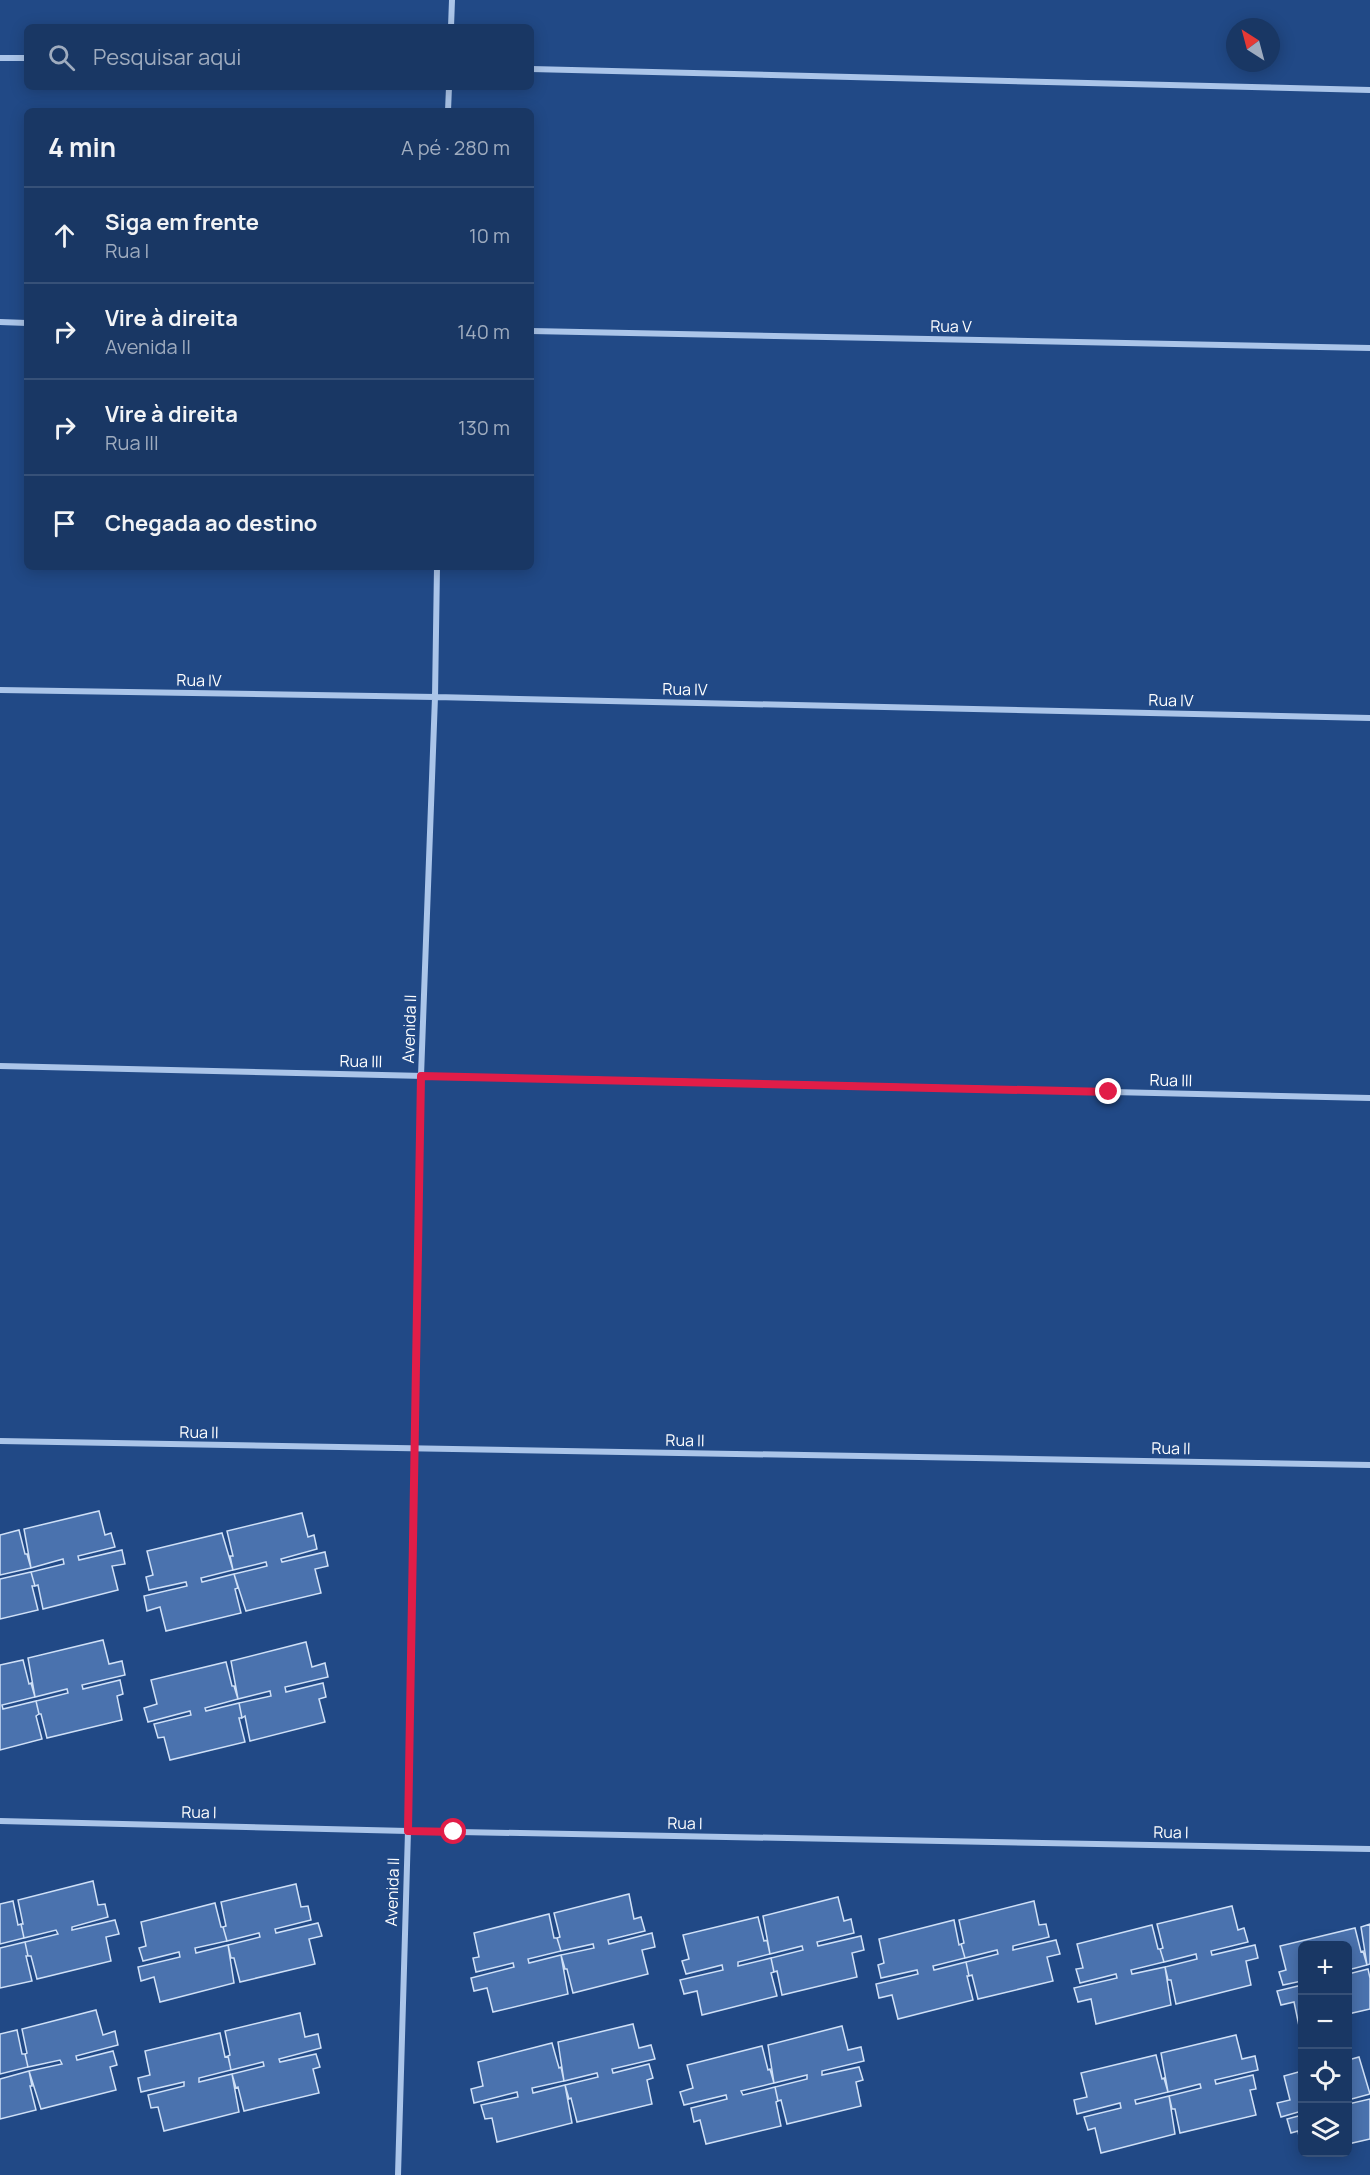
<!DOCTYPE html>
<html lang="pt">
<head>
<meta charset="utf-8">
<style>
	:root { --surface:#193764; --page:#26426d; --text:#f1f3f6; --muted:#9facbf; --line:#375178 }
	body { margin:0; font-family:Manrope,sans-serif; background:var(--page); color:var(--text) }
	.controls { position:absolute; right:18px; bottom:18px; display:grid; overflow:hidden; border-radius:9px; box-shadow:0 3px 15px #0003 }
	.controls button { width:54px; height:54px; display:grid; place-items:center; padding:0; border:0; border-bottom:2px solid var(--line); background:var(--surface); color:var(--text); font:30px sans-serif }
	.compass { position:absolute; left:1226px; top:18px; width:54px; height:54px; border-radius:50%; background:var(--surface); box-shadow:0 3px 15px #0003; rotate:324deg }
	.stop { position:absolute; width:18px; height:18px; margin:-14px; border:4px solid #e11d48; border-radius:50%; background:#fff }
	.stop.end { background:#e11d48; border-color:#fff; box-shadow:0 2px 6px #0008 }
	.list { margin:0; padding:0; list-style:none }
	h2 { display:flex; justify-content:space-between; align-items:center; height:78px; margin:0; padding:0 24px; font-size:26px }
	h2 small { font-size:20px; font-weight:400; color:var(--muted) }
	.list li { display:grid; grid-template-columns:39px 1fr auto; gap:18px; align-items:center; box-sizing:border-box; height:96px; padding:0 24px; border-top:2px solid var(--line) }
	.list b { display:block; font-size:22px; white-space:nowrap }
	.list p { margin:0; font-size:20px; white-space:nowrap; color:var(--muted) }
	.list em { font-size:20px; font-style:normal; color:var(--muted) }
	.icon { flex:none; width:33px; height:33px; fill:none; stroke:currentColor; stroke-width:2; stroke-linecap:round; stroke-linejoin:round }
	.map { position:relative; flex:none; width:1370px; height:2175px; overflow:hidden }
	.search { position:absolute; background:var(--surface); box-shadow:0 3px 15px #0003; left:24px; top:24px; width:510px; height:66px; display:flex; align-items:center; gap:15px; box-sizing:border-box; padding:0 21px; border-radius:9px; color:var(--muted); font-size:22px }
	.panel { position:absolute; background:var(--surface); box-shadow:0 3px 15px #0003; left:24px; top:108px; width:510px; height:462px; border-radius:9px }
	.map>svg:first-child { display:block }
</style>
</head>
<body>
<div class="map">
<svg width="1370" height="2175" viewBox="0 0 1370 2175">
	<rect width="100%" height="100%" fill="#214986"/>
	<path fill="#4a72ae" stroke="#cfe0f7" stroke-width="1.5" d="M99,1511L105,1535L111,1533L115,1547L78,1556L79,1560L122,1550L125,1564L112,1566L118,1590L43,1609L38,1585L35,1586L31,1572L64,1564L63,1559L31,1568L24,1529Z
		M302,1513L308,1537L314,1535L317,1549L281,1559L282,1562L325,1552L328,1566L315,1569L321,1593L246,1611L234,1574L267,1566L266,1562L233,1570L230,1556H233L227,1531Z
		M19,1530L25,1554H27L31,1568L0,1575V1535Z
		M222,1533L233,1570L201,1578L202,1582L234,1574L238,1588L235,1589L241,1613L166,1631L160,1607L147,1611L144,1596L187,1586L186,1582L149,1590L146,1577L153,1575L147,1551Z
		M31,1572L35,1586H32L38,1610L0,1619V1579Z
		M103,1640L109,1664L122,1661L125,1675L82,1685L83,1689L120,1680L123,1694L117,1696L122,1720L47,1738L41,1714H39L36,1701L68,1693L67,1689L35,1697L28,1658Z
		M306,1642L312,1667L325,1663L328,1677L285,1687L286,1692L323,1683L326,1697L319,1699L325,1722L250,1741L245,1716L242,1718L239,1703L271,1696L270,1691L238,1699L231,1661Z
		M23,1660L29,1684L31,1683L35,1697L2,1705L3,1709L36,1701L39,1714L36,1716L42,1739L0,1750V1665Z
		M226,1662L232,1686H234L238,1699L205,1708L206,1711L239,1703L242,1718H239L245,1742L170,1760L164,1737L158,1738L154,1724L191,1715L190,1711L148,1722L144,1708L157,1704L151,1680Z
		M93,1881L98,1905L105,1904L108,1917L72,1927V1930L115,1920L119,1934L106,1937L111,1961L37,1979L31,1956H28L25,1942L58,1934L56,1930L24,1938L21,1924H23L18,1900Z
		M296,1884L301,1907L308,1906L311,1920L275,1929L276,1933L318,1923L322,1936L309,1939L315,1964L240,1982L234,1958H231L228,1945L260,1937L259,1933L227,1941L223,1927L226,1926L221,1902Z
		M629,1894L634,1919L641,1917L645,1931L608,1940L609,1944L652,1933L655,1947L642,1950L648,1974L573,1993L567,1969H565L561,1955L594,1948L593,1944L561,1951L557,1938L560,1937L554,1913Z
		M838,1897L844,1921L851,1919L854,1933L817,1942L818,1946L861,1936L864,1950L852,1953L857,1977L782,1995L777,1971L774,1972L771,1958L803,1950L802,1946L770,1954L763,1916Z
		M13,1901L18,1925L21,1924L24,1938L0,1944V1904Z
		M1034,1901L1039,1925L1046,1924L1049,1937L1013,1946V1950L1056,1940L1060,1954L1047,1957L1053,1981L978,1999L972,1975L969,1976L966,1962L998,1954L997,1950L965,1958L961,1944L964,1943L959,1920Z
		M215,1903L221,1927H223L227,1941L195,1948L196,1953L228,1945L234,1983L160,2002L154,1977L141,1981L138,1967L180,1957L179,1952L143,1961L139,1948L146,1946L141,1922Z
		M1232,1906L1238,1930L1244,1928L1248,1942L1211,1951L1212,1955L1255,1945L1258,1958L1246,1961L1251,1985L1176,2004L1171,1980H1168L1165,1967L1197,1959L1196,1954L1164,1962L1160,1949L1163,1948L1157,1924Z
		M549,1914L554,1938H557L561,1951L528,1959L529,1963L561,1955L568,1994L493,2012L487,1988L474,1991L471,1978L514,1967L513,1963L476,1972L473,1958L479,1957L474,1933Z
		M758,1917L764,1941L767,1940L770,1954L738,1962V1966L771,1958L774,1972L771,1973L777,1996L702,2015L697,1991L684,1994L680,1980L723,1970L722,1965L686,1974L682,1961L689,1959L683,1935Z
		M954,1920L959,1945L961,1944L965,1958L933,1966L934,1970L966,1962L969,1976H967L973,2000L898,2019L892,1995L879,1998L876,1984L918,1974L917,1970L881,1978L878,1965L884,1963L879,1939Z
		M1370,1924V1964L1367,1965L1361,1927Z
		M1152,1925L1158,1949H1160L1164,1962L1131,1970L1132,1974L1165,1967L1171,2005L1096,2024L1091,1999L1078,2002L1074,1988L1117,1978L1116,1974L1080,1983L1076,1969L1083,1968L1077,1944Z
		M1355,1928L1361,1952L1363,1951L1367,1965L1348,1970V1946H1302V1981L1283,1985L1279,1972L1286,1970L1280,1946Z
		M25,1942L28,1956H26L32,1981L0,1988V1948Z
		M1368,1969L1370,1978V2009L1348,2014V1974Z
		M1302,1985V2025L1299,2026L1294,2002L1281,2005L1277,1991Z
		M96,2010L103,2035L115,2031L118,2045L76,2056L77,2060L113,2051L117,2065L110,2067L116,2090L41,2109L29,2071L62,2064L60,2060L28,2067L25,2054L27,2053L22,2029Z
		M300,2013L305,2037L318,2034L321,2048L279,2059L280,2062L316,2054L320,2067L313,2069L319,2093L244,2111L238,2087L236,2088L232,2074L264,2066L263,2062L231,2070L228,2056L230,2055L225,2031Z
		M633,2024L639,2048L651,2045L655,2059L612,2069L613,2073L649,2064L653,2078L647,2080L652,2104L577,2122L571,2098L569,2099L565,2085L598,2077L597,2073L564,2081L558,2042Z
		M842,2026L848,2050L861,2047L864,2061L822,2071V2075L859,2067L863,2080L856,2082L861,2106L787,2124L781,2100L778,2101L775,2087L807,2079V2075L774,2083L768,2045Z
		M17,2030L22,2054H25L28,2067L0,2074V2034Z
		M220,2033L225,2057L228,2056L231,2070L199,2078V2082L232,2074L239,2112L164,2131L158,2107L151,2108L148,2095L184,2086V2082L141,2092L138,2078L150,2075L145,2051Z
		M1236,2035L1242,2059L1255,2056L1258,2070L1215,2080L1216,2084L1253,2075L1256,2089L1250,2090L1256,2115L1180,2133L1175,2109H1172L1169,2096L1201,2088L1200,2084L1168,2092L1161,2053Z
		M552,2043L559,2068L561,2067L564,2081L532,2088L533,2093L565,2085L572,2123L497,2142L492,2118L485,2119L481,2105L518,2097L517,2092L474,2103L471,2089L483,2086L478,2062Z
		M762,2046L768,2070L770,2069L774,2083L741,2091L743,2095L775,2087L778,2101L776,2102L781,2126L706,2144L700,2120L694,2122L691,2108L727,2099L726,2095L684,2105L680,2092L693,2088L687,2065Z
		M1156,2055L1162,2079L1164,2078L1168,2092L1135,2100L1136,2104L1169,2096L1175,2134L1101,2153L1095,2128L1088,2130L1084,2117L1121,2108L1120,2103L1077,2114L1074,2100L1087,2097L1081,2073Z
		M1359,2057L1370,2094L1348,2100V2060Z
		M29,2071L32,2086H30L36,2110L0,2119V2079Z
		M1302,2071V2111L1281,2117L1277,2103L1290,2100L1284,2076Z
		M1370,2099V2139L1348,2144V2104Z
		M1302,2115V2152L1298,2131L1291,2133L1287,2119Z"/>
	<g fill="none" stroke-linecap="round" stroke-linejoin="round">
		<path stroke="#abc5e9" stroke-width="6" d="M451,27L452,0
			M0,58H27
			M531,69L1370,90
			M448,111L449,87
			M0,322L27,323
			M531,331L1370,348
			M0,690L435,697L1370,718
			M0,1066L1370,1098
			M0,1441L1370,1465
			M0,1821L408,1831L1370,1849
			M398,2175L408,1831L421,1076L435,697L437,567"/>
	</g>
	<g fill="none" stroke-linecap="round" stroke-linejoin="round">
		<path stroke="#e11d48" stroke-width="8" d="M454,1832L408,1831L421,1076L1109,1092"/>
	</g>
	<g text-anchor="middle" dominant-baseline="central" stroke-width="4.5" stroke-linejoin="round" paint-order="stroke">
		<g font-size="16" fill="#fff" stroke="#214986">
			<text transform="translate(951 326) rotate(1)">Rua V</text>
			<text transform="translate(199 680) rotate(1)">Rua IV</text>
			<text transform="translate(685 689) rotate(1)">Rua IV</text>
			<text transform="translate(1171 700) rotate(1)">Rua IV</text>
			<text transform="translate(409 1029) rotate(-88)">Avenida II</text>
			<text transform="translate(361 1061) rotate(1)">Rua III</text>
			<text transform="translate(1171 1080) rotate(1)">Rua III</text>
			<text transform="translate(199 1432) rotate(1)">Rua II</text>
			<text transform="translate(685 1440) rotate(1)">Rua II</text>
			<text transform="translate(1171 1448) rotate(1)">Rua II</text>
			<text transform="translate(199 1812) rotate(1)">Rua I</text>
			<text transform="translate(685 1823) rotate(1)">Rua I</text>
			<text transform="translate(1171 1832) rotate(1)">Rua I</text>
			<text transform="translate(392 1892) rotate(-88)">Avenida II</text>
		</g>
	</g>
</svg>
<div class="controls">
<button>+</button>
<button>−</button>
<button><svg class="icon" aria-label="locate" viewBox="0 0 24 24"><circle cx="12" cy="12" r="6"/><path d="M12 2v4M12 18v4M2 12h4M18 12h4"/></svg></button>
<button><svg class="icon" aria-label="layers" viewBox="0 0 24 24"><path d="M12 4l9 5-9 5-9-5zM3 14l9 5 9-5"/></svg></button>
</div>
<svg class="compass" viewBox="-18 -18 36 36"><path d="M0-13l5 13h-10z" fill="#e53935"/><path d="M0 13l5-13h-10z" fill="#9facbf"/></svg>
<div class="stop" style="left:454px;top:1832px"></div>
<div class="stop end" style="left:1109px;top:1092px"></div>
<div class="search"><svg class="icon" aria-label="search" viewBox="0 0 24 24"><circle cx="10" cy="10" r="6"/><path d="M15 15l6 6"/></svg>Pesquisar aqui</div>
<section class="panel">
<h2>4 min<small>A pé · 280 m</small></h2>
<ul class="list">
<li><svg class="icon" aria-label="ahead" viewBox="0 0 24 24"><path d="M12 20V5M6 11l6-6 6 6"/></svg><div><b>Siga em frente</b><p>Rua I</p></div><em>10 m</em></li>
<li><svg class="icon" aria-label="right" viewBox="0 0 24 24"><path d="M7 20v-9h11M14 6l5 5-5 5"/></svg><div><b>Vire à direita</b><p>Avenida II</p></div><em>140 m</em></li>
<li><svg class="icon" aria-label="right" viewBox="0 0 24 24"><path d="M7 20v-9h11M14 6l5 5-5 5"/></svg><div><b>Vire à direita</b><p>Rua III</p></div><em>130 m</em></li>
<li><svg class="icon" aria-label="arrive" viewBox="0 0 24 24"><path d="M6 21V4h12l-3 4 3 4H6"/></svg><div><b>Chegada ao destino</b></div></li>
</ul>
</section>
</div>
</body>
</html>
